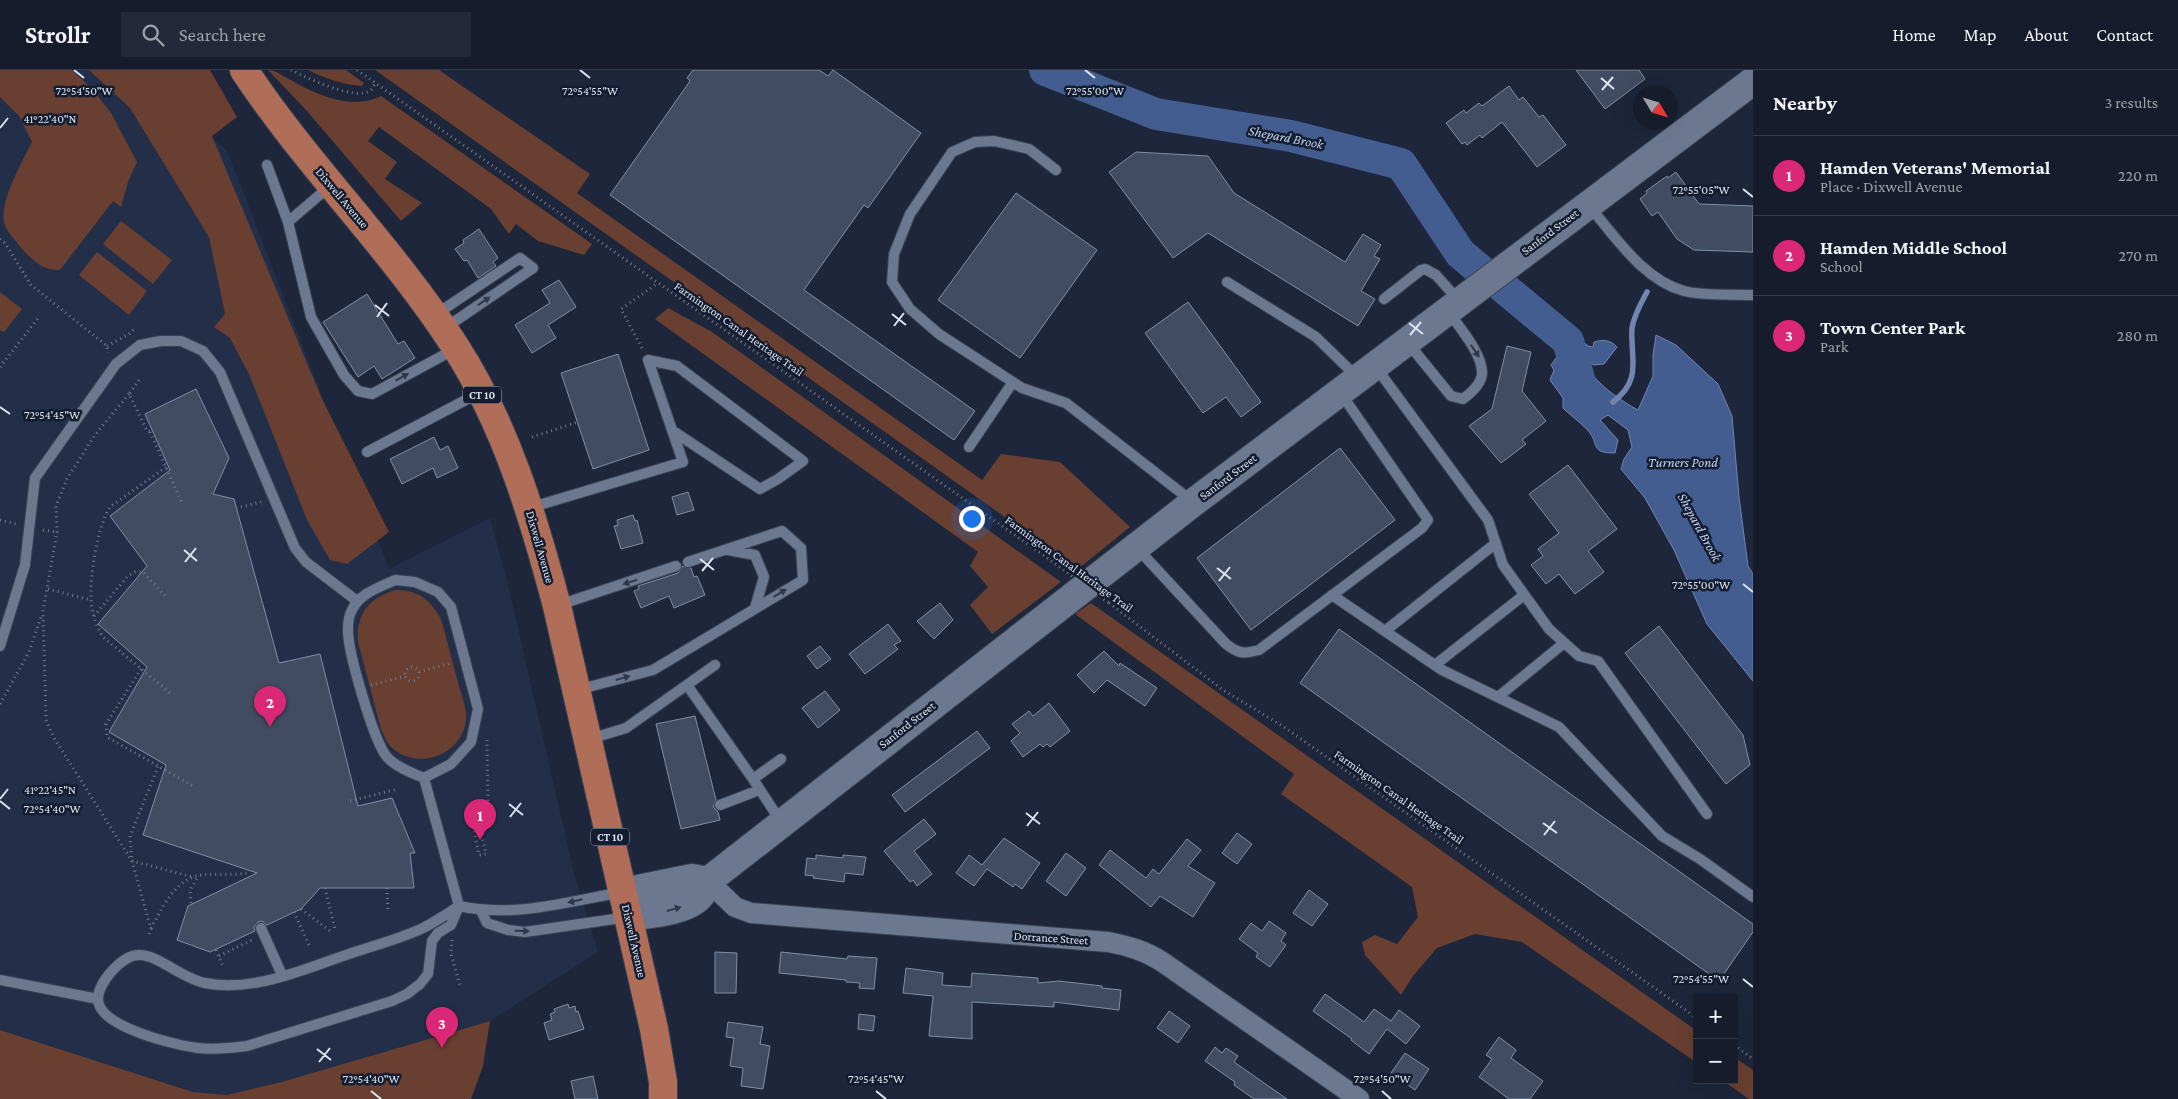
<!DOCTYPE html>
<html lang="en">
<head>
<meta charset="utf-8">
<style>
	:root { --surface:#161c2c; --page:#232938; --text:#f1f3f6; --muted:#9ea1a9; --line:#353a48; --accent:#db2777 }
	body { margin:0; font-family:"Crimson Pro",serif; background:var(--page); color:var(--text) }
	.controls { position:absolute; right:15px; bottom:15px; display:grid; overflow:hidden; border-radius:0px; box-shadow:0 5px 20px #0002 }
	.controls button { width:45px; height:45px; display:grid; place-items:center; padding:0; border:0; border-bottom:1px solid var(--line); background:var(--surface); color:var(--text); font:25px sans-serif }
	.compass { position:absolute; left:1633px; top:15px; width:45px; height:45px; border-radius:50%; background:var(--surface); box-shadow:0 5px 20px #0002; rotate:128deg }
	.you { position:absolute; left:971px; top:448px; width:18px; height:18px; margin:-12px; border:4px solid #fff; border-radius:50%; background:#1a73e8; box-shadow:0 0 0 8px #1a73e833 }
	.badge { display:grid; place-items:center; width:32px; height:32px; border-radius:50%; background:var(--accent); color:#fff; font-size:16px; font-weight:700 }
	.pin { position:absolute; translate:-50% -41px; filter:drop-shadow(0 1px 2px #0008) }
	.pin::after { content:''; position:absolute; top:26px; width:18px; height:15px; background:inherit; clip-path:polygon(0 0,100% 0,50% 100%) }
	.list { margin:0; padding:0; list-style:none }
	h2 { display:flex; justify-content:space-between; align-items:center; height:65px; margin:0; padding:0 20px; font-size:21px }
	h2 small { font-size:16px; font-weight:400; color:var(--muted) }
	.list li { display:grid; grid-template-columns:32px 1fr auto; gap:15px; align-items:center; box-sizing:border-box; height:80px; padding:0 20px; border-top:1px solid var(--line) }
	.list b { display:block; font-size:19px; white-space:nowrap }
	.list p { margin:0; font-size:16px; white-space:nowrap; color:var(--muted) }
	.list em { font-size:16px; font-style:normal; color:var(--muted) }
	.icon { flex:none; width:28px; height:28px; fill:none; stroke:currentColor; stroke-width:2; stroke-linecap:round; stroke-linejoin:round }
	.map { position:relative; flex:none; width:1753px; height:1029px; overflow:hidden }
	header { display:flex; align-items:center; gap:30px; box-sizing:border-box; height:70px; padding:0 25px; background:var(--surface); border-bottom:1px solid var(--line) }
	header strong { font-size:24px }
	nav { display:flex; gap:28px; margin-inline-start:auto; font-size:18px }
	.search { width:350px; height:45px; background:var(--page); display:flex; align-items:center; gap:12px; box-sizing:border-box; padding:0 18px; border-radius:0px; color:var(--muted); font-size:19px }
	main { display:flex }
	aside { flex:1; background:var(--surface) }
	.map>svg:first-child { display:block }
</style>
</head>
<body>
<header>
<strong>Strollr</strong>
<div class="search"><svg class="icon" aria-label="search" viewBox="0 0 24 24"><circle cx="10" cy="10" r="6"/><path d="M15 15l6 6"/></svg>Search here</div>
<nav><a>Home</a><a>Map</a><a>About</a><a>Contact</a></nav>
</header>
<main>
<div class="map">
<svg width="1753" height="1029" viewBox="0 0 1753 1029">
	<rect width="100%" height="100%" fill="#1d263a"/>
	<path fill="#232f49" d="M0,0H118L227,80L389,499L490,448L507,510L574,803L598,882L490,951L285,1011L227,1025L193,1022L0,960Z"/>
	<path fill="#683f30" d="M0,0H72L93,20L111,43L137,92L128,112L121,137L113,131L60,200C45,201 34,192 24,181C17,172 8,164 4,153C0,130 22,92 32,72L19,46L0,27Z
		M89,0H210L237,47L212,66L322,329L389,462L347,494L330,490L307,450L249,304L230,268L214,257L225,244L209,167L130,38Z
		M268,0C276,0 282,6 289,9C315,24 351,41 381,26L592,174L584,185L538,171L516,154L509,164L491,139L379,57L368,71L397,92L385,109L422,133L401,151L306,40Z
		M308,0H346L364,13L362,16C344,15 324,8 308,0Z
		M375,0H439L590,104L577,123L982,410L1001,384L1060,392L1130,457L1078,499Z
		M121,151L172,190L153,214L103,174Z
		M97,182L147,221L129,245L79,205Z
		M0,222L22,239L4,262L0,260Z
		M668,238L712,262L1061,512L992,564L970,535L988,517L970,496L978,482L655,249Z
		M395,520C418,520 430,529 441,549C447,571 453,593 459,616C462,626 467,638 466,650C462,686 416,702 390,676C386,671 384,665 381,659L358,572C356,544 369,528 395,520Z
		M1091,533L1697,961V993L1522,872L1475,864L1437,878L1413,906L1401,925L1365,885L1362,872L1375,865L1397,874L1418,847L1412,817L1281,724L1294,704L1075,544Z
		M490,951L483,996L471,1029H0V960L193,1022L227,1025L285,1011Z
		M1734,987L1753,1000V1029H1749L1722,1010H1734Z"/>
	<path fill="#445d91" stroke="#7285ae" d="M1574,263L1588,276L1593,277L1594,272C1604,269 1610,270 1617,277L1604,294L1594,295L1587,292C1589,310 1623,332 1638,340L1653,306V285L1656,265L1676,275L1718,314L1732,346L1739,427L1748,496L1753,504V611L1707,554L1674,480L1645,428L1621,399L1624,389L1632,377L1628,360L1608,345L1600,350L1618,370L1615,383C1591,383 1599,376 1590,363C1583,354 1571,346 1563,338V328L1550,310L1554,300L1551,295Z"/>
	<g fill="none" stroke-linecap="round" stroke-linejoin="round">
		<path stroke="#7285ae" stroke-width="5.5" d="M1613,332C1643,309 1630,288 1632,258C1634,245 1641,233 1647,222"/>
		<path stroke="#445d91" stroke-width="32" d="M1045,0L1156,44L1291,66L1401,94L1460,183L1480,200
			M1504,218L1568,271L1580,312"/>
	</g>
	<path fill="#414c62" stroke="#818ea6" d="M693,0H819L828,6L833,0L921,63L868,138L864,135L804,220L975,341L954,370L610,125L690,11L687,8Z
		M1576,0H1639L1645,9L1605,39Z
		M1509,16L1519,30L1523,27L1539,47L1543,45L1566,75L1537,97L1502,52L1482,68L1480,65L1467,75L1465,72L1462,74L1446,53L1464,40L1466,43L1479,33L1482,36Z
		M1136,82L1208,86L1234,123L1345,192L1363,164L1381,175L1374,186L1380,189L1361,221L1375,229L1358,256L1208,163L1173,188L1109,102Z
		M1676,102L1699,134L1753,136V182L1694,180L1677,169L1658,142L1652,146L1640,129L1647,123L1646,121L1667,106L1668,108Z
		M1016,123L1097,180L1020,288L938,230Z
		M479,159L498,188L493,192L496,196L478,208L467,190L464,191L455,179L464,173L463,170Z
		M559,210L576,237L548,255L556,268L532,283L515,255L550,233L542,220Z
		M367,224L398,274L404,271L415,288L382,309L374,296L358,307L323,252Z
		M1188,232L1261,332L1241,347L1226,327L1203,343L1145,263Z
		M1507,276L1531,282L1522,321L1546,351L1522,370L1526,374L1501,393L1469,356L1492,339Z
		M618,284L649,380L593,399L561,303Z
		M196,319L229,388L213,424L234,429L279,593L320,584L358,736L392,728L415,783H410L414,818H320L301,839L267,855L262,851L258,852L254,857L255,861L210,882L177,870L188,836L257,803L143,765L166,695L109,662L147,597L98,554L147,496L110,446L170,400L145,344Z
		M434,367L440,380L448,376L458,398L437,408L433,398L402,414L390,389Z
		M1340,378L1395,450L1251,560L1197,488Z
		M1568,395L1617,459L1588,481L1604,502L1575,524L1559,504L1546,514L1531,495L1543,486L1538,479L1559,463L1529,424Z
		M688,422L694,440L677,445L672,427Z
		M633,445L635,451L637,450L643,473L621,479L614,456L618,455L617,450Z
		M683,496L691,498L694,507L697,506L705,525L674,538L669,526L641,538L634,521L639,519L638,516L678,503Z
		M940,533L953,550L934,569L917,551Z
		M888,554L901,571L894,575L898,579L865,604L849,584Z
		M1659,556L1743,665L1750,695L1726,714L1625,583Z
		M1339,559L1753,854V862L1719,911L1300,613Z
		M820,576L831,589L817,599L807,586Z
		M1104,581L1119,596L1120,593L1157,618L1145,636L1107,610L1094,623L1077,605Z
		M825,621L840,640L818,658L802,638Z
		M1049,633L1070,661L1050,677L1047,674L1043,677L1040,674L1023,687L1011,671L1020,663L1012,654L1029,641L1033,646Z
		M695,646L716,730L713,737L718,742L720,750L681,759L656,654Z
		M977,661L990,678L905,742L892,725Z
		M924,749L936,764L914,781L932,804L917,816L913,810L910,812L884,781Z
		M1237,763L1252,774L1237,794L1222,783Z
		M1004,768L1040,793L1022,819L1015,814L1013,817L987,799L974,816L956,803L969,785L982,795Z
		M1187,769L1201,780L1188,796L1215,813L1193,847L1160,826L1151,837L1099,795L1110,780L1146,808L1153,799L1159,804Z
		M1066,783L1086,798L1066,826L1046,811Z
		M816,785L843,788V785L866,787L863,805L845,803L844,812L813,808L814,806L805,805L807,788L816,789Z
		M1309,820L1328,834L1312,856L1293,843Z
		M1269,851L1286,863L1281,871L1286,875L1270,897L1256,887L1258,883L1239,869L1251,853L1262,861Z
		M715,882L737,883L736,923H715Z
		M781,882L847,889L848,886L877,888L874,919L859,918L860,913L846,912V910L779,903Z
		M906,898L943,903L942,915L971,917L972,903L1038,908V913L1059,911L1102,916V918L1121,920L1119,940L1054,932V937L972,932V969L929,966L933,926L903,923Z
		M1325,924L1364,952L1374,939L1391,951L1399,940L1420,956L1406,974L1387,959L1369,984L1351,970L1352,969L1313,941Z
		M568,934L569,938L575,936L576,942L578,941L584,959L549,970L544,953L552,950L550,944L555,942L554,939Z
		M1169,941L1190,956L1178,973L1157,958Z
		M859,944L875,946L873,961L858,959Z
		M728,952L763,957L760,974L770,976L763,1019L741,1016L743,998L730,996L734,968L726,967Z
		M1499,967L1516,980L1511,988L1543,1011L1530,1029H1509L1479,1007L1492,989L1486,985Z
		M1215,977L1222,983L1226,978L1238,986L1234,992L1287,1029H1254L1234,1015L1235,1012L1205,991Z
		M1405,983L1429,999L1415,1020L1391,1003Z
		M593,1006L598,1029H575L571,1011Z"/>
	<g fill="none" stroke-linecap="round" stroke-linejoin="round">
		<defs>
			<path id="lane" d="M267,95L288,152
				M1056,100L1029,79L994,71L975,72L952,82L910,144L894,184L892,212L910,239L939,264L1022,318L1066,333L1193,432
				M330,116L288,152L311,247L344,305L358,321L372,324L455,279
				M1589,136C1615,166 1643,210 1684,221C1702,226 1733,224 1753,225
				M1227,212L1316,267L1357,307
				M1384,229L1421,200L1425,199L1436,205L1459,231
				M435,245L520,188L533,198L445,258
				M1408,273L1451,326L1463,329C1471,323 1481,314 1482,304C1483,284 1459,257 1448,241
				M648,290L677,296L803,391L778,409L760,419L673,361
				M1375,296L1488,450L1503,495L1549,559L1579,586L1598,591L1707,744
				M969,377L1013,312
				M367,382L479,323
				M529,438L683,392L648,290
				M1137,478L1226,574C1239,584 1243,584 1259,580L1422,458L1428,450L1340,322
				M728,480L755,485L764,507L755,538
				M395,510L415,512L438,522L451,537L478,639L471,672L451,694L424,708C412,703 396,697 387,687C374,672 347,580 348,559C348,553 349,545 352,540C360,523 378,518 395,510Z
				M1332,525L1442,600L1559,657L1662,766L1700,789L1753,827
				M559,535L676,496
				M1385,561L1496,473
				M0,576L25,495L35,408L116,294L140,275L161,271H181L203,281L220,302L295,478L306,492L357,531
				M1435,595L1524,525
				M687,615L753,709
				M577,620L653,600L803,510L801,478L782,461L688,492
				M1498,627L1564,573
				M590,669L626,658L715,595
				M781,689L753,709L781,752
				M424,708L459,836C514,848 567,832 622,822
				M720,735L759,720
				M459,836L451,855L438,863L432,871L428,904L420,914L407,924L392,931L247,976C231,978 214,980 198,978C175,975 98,957 98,929C98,912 123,884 140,885C158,885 183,909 205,913C254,923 306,898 352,883C375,875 400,869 423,858C435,852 447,844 459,836Z
				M481,841L487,853L508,860L525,862L628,847
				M261,858L282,905
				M0,910L98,929"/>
			<path id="street" d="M708,811L735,837L751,843L1108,872C1129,876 1146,881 1164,893L1359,1029"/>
			<path id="secondary" d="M623,822L692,808L708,811
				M628,847C648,844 688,842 701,825C704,821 706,815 708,811L1194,432L1753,11"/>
			<path id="primary" d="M244,0C308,97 392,178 455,276C506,355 533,446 557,536L654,959L663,1012V1029"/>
		</defs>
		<use href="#lane" stroke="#3a4253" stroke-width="12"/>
		<use href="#street" stroke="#3a4253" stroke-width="22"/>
		<use href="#secondary" stroke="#3a4253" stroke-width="30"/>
		<use href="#primary" stroke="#3a4253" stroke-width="30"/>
		<path stroke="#747c8e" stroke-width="3" stroke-dasharray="1 4" stroke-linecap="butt" d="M291,0C306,7 355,32 371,20C373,18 374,15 375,13
			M357,0L1043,485
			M0,169L5,173L31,215L107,276L108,283
			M107,276L129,264L135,258
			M642,278L621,239L658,213
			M0,297L39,247
			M139,310L129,324L147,361H153
			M129,324L95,365L67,409L56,436L57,462L43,541L46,650L54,668L132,791L193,807
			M150,362L182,433
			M532,367L578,352
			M166,397L110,437C97,457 90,506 91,529C91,542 96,556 103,567L170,623
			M236,438L261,432
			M0,450L16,454
			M43,460L57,462
			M48,519L91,530
			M1109,533L1223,620L1284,657L1697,948
			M94,546L128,506L135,502H143L167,528
			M405 604a7 7 0 1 1 14 0a7 7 0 1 1-14 0Z
			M141,599L106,654L107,667L193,716
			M419,602L451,593
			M371,615L405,606
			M0,634L29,582L42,544
			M350,731L398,719
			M480,755L486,784L479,785L473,756L480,755H481L488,738L487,670
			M325,818L335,859
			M387,818L388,842
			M191,833L190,820L198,807
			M301,839L333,863
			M294,842L309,875
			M151,858C161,841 172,815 193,807C206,802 231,806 247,803
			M149,864L151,859L132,791L130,766L158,697
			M452,870L451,884L460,915
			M216,880L223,896
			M219,886L252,870
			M1734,975L1753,989"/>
		<use href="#lane" stroke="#6c788f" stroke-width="10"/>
		<use href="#street" stroke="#6c788f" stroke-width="20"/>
		<use href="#secondary" stroke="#6c788f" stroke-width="28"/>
		<use href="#primary" stroke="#b06d58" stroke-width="28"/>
		<path stroke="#747c8e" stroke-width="3" stroke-dasharray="1 4" stroke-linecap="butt" d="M1043,485L1109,533"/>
	</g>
	<defs><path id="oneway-solid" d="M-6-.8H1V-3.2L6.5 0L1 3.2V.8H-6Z" transform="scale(1.25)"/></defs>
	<g fill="#2e384c">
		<use href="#oneway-solid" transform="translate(484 231) rotate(-34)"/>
		<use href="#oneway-solid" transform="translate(1475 281) rotate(56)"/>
		<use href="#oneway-solid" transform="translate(402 307) rotate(-29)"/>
		<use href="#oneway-solid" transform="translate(630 512) rotate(162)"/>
		<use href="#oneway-solid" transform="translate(780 523) rotate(-31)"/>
		<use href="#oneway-solid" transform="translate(623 608) rotate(-16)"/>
		<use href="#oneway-solid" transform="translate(575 831) rotate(167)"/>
		<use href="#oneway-solid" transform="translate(674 839) rotate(-16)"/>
		<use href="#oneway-solid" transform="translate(522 861) rotate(2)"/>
	</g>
	<path fill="none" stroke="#dce3f1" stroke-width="2" d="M74,0L84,8M580,0L590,8M1085,0L1095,8M1601,8L1614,19M1602,20L1613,7M0,58L8,48M1743,119L1753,127M375,235L389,246M892,244L906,255M377,247L387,233M1409,253L1423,264M894,256L904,243M1410,265L1421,252M0,337L10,344M184,480L197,491M700,489L714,500M185,492L196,478M1217,498L1231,509M702,501L713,488M1219,511L1230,497M1743,514L1753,522M0,729L8,719M0,731L10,739M509,734L523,745M1026,743L1040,754M510,747L521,733M1543,753L1557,763M1027,756L1038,742M1544,765L1555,751M1743,909L1753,917M317,979L331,990M319,992L330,978M371,1021L381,1029M876,1021L886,1029M1382,1021L1391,1029"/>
	<g text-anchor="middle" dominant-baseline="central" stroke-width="5" stroke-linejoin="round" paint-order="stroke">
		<g fill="#141d30" stroke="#a0a8b7" stroke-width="1">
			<rect x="463" y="316.5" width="38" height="17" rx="4"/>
			<rect x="591" y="758.5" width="38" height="17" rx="4"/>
		</g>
		<g font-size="11" font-weight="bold" fill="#dce3f1">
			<text x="482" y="325">CT 10</text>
			<text x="610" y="767">CT 10</text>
		</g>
		<g font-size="12" fill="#dce3f1" stroke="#141d30">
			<text transform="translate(342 128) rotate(50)">Dixwell Avenue</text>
			<text transform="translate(1550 162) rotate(-37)">Sanford Street</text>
			<text transform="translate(739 259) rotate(35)">Farmington Canal Heritage Trail</text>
			<text transform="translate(1228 407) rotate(-37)">Sanford Street</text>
			<text transform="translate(540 477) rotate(74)">Dixwell Avenue</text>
			<text transform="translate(1069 494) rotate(36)">Farmington Canal Heritage Trail</text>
			<text transform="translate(907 655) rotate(-38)">Sanford Street</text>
			<text transform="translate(1399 727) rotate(35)">Farmington Canal Heritage Trail</text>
			<text transform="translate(1051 868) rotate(4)">Dorrance Street</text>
			<text transform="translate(634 871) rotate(77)">Dixwell Avenue</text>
		</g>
		<g font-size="14" font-style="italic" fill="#c0d0f0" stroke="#141d30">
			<text transform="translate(1286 67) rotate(11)">Shepard Brook</text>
			<text x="1683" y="392">Turners Pond</text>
			<text transform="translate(1700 457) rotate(61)">Shepard Brook</text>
		</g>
	</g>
	<g font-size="12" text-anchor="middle" fill="#dce3f1" stroke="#141d30" stroke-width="5" stroke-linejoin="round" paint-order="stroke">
		<text x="84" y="25">72°54'50"W</text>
		<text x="590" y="25">72°54'55"W</text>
		<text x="1095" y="25">72°55'00"W</text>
		<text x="50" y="53">41°22'40"N</text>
		<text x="1701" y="124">72°55'05"W</text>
		<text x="52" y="349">72°54'45"W</text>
		<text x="1701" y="519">72°55'00"W</text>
		<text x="50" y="724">41°22'45"N</text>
		<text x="52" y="743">72°54'40"W</text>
		<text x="1701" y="913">72°54'55"W</text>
		<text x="371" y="1013">72°54'40"W</text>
		<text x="876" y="1013">72°54'45"W</text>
		<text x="1382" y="1013">72°54'50"W</text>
	</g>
</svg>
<div class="controls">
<button>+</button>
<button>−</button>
</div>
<svg class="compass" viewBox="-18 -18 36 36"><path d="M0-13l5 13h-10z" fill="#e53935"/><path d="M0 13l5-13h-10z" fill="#9ea1a9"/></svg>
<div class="you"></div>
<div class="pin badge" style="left:480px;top:770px">1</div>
<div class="pin badge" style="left:270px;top:657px">2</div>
<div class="pin badge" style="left:442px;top:978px">3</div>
</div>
<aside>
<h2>Nearby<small>3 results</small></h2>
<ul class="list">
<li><span class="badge">1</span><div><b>Hamden Veterans' Memorial</b><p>Place · Dixwell Avenue</p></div><em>220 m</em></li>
<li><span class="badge">2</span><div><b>Hamden Middle School</b><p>School</p></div><em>270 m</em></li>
<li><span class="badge">3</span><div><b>Town Center Park</b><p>Park</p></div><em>280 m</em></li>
</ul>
</aside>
</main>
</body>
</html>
